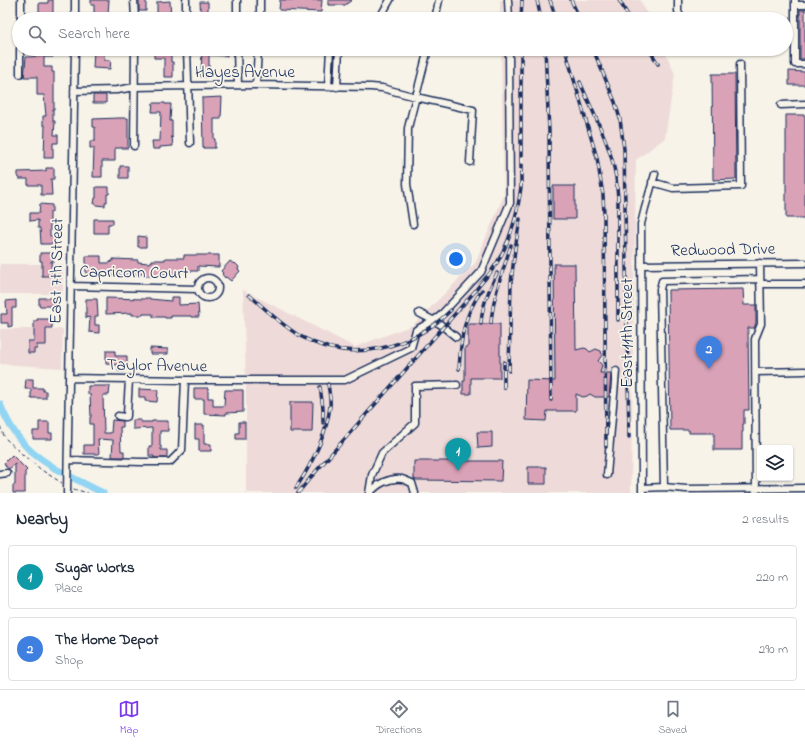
<!DOCTYPE html>
<html lang="en">
<head>
<meta charset="utf-8">
<style>
	:root { --surface:#fff; --page:#f6f6f7; --text:#1f2937; --muted:#747a83; --line:#e0e1e3; --accent:#7c3aed }
	body { margin:0; font-family:"Indie Flower",sans-serif; background:var(--page); color:var(--text) }
	.controls { position:absolute; right:12px; bottom:12px; display:grid; overflow:hidden; border-radius:4px; box-shadow:0 1px 3px #0004 }
	.controls button { width:36px; height:36px; display:grid; place-items:center; padding:0; border:0; border-bottom:1px solid var(--line); background:var(--surface); color:var(--text); font:20px sans-serif }
	.you { position:absolute; left:456px; top:259px; width:14px; height:14px; margin:-10px; border:3px solid #fff; border-radius:50%; background:#1a73e8; box-shadow:0 0 0 6px #1a73e833 }
	.badge { display:grid; place-items:center; width:26px; height:26px; border-radius:50%; background:var(--accent); color:#fff; font-size:13px; font-weight:700 }
	.pin { position:absolute; translate:-50% -33px; filter:drop-shadow(0 1px 2px #0008) }
	.pin::after { content:''; position:absolute; top:21px; width:14px; height:12px; background:inherit; clip-path:polygon(0 0,100% 0,50% 100%) }
	.list { margin:0; padding:0; list-style:none }
	h2 { display:flex; justify-content:space-between; align-items:center; height:52px; margin:0; padding:0 16px; font-size:17px }
	h2 small { font-size:13px; font-weight:400; color:var(--muted) }
	.list li { display:grid; grid-template-columns:26px 1fr auto; gap:12px; align-items:center; box-sizing:border-box; height:64px; margin:0 8px 8px; padding:0 8px; border:1px solid var(--line); border-radius:4px }
	.list b { display:block; font-size:15px; white-space:nowrap }
	.list p { margin:0; font-size:13px; white-space:nowrap; color:var(--muted) }
	.list em { font-size:13px; font-style:normal; color:var(--muted) }
	.icon { flex:none; width:22px; height:22px; fill:none; stroke:currentColor; stroke-width:2; stroke-linecap:round; stroke-linejoin:round }
	.map { position:relative; flex:none; width:805px; height:493px; overflow:hidden }
	.search { position:absolute; background:var(--surface); box-shadow:0 1px 3px #0004; left:12px; right:12px; top:12px; height:44px; display:flex; align-items:center; gap:10px; box-sizing:border-box; padding:0 14px; border-radius:22px; color:var(--muted); font-size:15px }
	.sheet { height:196px; background:var(--surface) }
	nav { display:flex; justify-content:space-around; align-items:center; box-sizing:border-box; height:56px; border-top:1px solid var(--line); background:var(--surface); font-size:11px; color:var(--muted) }
	nav a { display:grid; justify-items:center; gap:2px }
	nav .on { color:var(--accent) }
	.map>svg:first-child { display:block }
</style>
</head>
<body>
<div class="map">
<svg width="805" height="493" viewBox="0 0 805 493">
	<rect width="100%" height="100%" fill="#f7f3e8"/>
	<filter id="ink" filterUnits="userSpaceOnUse"><feTurbulence type="fractalNoise" baseFrequency=".025" numOctaves="2"/><feDisplacementMap in="SourceGraphic" scale="8" xChannelSelector="R" yChannelSelector="G"/><feConvolveMatrix kernelMatrix="1 2 1 2 8 2 1 2 1" color-interpolation-filters="sRGB"/></filter>
	<g filter="url(#ink)">
		<path fill="#eedbd9" d="M500,0H640L650,19H500Z
			M501,49H664L675,74L665,138L636,160L631,493H246V384L243,290L355,347L413,325L475,263L504,195Z
			M0,264H63V294H0Z
			M0,329H63L62,368L0,364Z"/>
		<g fill="none" stroke-linecap="round" stroke-linejoin="round">
			<path stroke="#91d5f3" stroke-width="7" d="M0,404C7,422 18,440 33,453C40,459 48,464 56,469C71,477 87,485 103,493"/>
		</g>
		<path fill="#d9a2b7" stroke="#1b2f5e" d="M48,0H53V13H52V19H42V17H39V3H48Z
			M91,0H109L108,14H112V19H94V5H91Z
			M139,0H146V11H139Z
			M280,0H322L321,12L279,10Z
			M328,0H352L345,5H328Z
			M170,1L171,19H157V2Z
			M200,2H208V19H201Z
			M800,10H805V59H800Z
			M43,49H53V57H44V67H52V72H54V109H53V121H55L54,135H58V143H53V158H44L45,125H43V116H46L44,95H37V77H24L26,57L43,56Z
			M94,49H104V60H111L110,69L93,68Z
			M154,49H171V62H173V77H164V58H154Z
			M202,49H227V56L209,55V77H201Z
			M789,71L805,72V85H789Z
			M712,74H735L736,179L713,180Z
			M93,95H106V103H93Z
			M222,97L221,119H214V139H215V148H203L202,98Z
			M153,103H165V104H171L170,121H172V138V137L173,146L160,147V149H153L152,141H160L161,112H152Z
			M786,115H805V218H786Z
			M119,118H128V148H115V161H102V177H93L94,148H90V141H95V127H93V119Z
			M120,166H128V178H120Z
			M46,168H54V179H51L52,195H41V185H28V179H19V177H18V172L46,171Z
			M553,186H575V219H553Z
			M96,187H109V194H107V202H105V206L96,205V204H94L95,198H96Z
			M40,204L52,205V212H50V236H54L55,244H41L40,228H38V220L30,221V213H39Z
			M94,219H113V224H108V233H94Z
			M138,236L146,237V247H138Z
			M40,253H53V262L51,261L52,276H42V261H40Z
			M184,255H219V267L198,266V271H181V274H162V276H145V274H135V275L107,276V272H97V276L86,275V256H101V263H110V262L113,261V259L138,260V262L149,263V262H152V260H165V258H184Z
			M230,261L234,264L235,263L239,267L238,269L240,271L231,281L226,277L225,278L222,274L223,273L221,271Z
			M554,264H575L576,350L584,348L587,349L590,352L596,349L601,351L602,355L598,361L602,365L600,373H611L609,397H595L590,394L587,396L583,397L576,394V411H547L546,421L526,420L527,380L555,381Z
			M743,289L744,305H756V323L754,328H748L749,410H744V424H743V432H742V450H714V433H689V430H670L668,290Z
			M171,297H179V305L198,304L199,317H191V316H171V318H165V317H153V314H143V315H132V313L106,314V298L145,299V298H150V299L171,301Z
			M39,298H52V306H39Z
			M86,299H97L98,316H95V325H99V333L89,332L90,317L86,318Z
			M16,300V308H12V326L8,327V323H1V314H7L6,301Z
			M37,319H52V328H46V345H37V349H34V353H28V341H34V321H37Z
			M468,324H500V378H471V394H463V381H465V347H468Z
			M150,348L168,349V354H150Z
			M106,351H115V356H127V368H125V371H118V365L106,364Z
			M26,379H33V388H43V391H46V398H31V389H25Z
			M88,386H110L109,395H103L104,433H111L112,420L123,421V427H120L121,451H124V457H112L113,440L98,439L99,454H84V445H93V424H90V417H91L90,394H88Z
			M194,388H208V398H213V406H224L225,390H243V412L226,413V415L204,414V399H194Z
			M139,389L158,390L157,402L145,401V397H139Z
			M290,402H313L312,432H290Z
			M133,420H141V422H152V421H168V431H160V446H161V450H167V458H154V456H149V446H152V428L133,429Z
			M39,422H49V433H52V439H33V431H39Z
			M239,422H245V439H236V433H239Z
			M195,425H204V444H211V451H199V439H195Z
			M477,432H492V447L478,448Z
			M12,455L27,470L25,472V493H13V485H15V464L9,469L5,466H6L4,463Z
			M414,461H502L501,481L416,480L414,479Z
			M528,467H546V484H528Z"/>
		<g fill="none" stroke-linecap="round" stroke-linejoin="round">
			<defs>
				<path id="minor" d="M134,0L135,19
					M186,0V19
					M237,0V19
					M508,0L509,19
					M678,0V11L681,19
					M795,0V64H805
					M795,5H805
					M21,19V0
					M75,19V0
					M260,19V0
					M379,19L390,0
					M435,19L439,0
					M187,49L190,143
					M237,49L238,85
					M20,74V49
					M256,85L258,49
					M328,87L330,49
					M337,87L339,49
					M74,91L117,90L135,87L188,86L256,85L371,87L382,88L416,97L473,110L470,162
					M781,105L805,104
					M134,146L135,49
					M652,182L673,188L741,186L740,64
					M413,224L407,184L408,128L428,49
					M641,265L805,263
					M198 288a10 10 0 1 1 20 0a10 10 0 1 1-20 0Z
					M760,284H805
					M71,286L197,289
					M419,313L440,324L456,337
					M755,372L805,371
					M69,378L185,380H345L411,348L416,330L439,317L481,272L510,203L509,49
					M118,416L125,417L127,416V414L129,380
					M68,460L142,462H170L182,450L185,380
					M0,474L7,473
					M607,475L616,371
					M664,487L660,289L662,281L760,279
					M642,488L664,487L686,489L805,488
					M67,493L75,49
					M369,493L372,475L382,453L415,423V386L457,385
					M370,493C377,484 390,477 402,479C405,480 409,482 412,483L415,493
					M642,493L641,224L645,208L655,174
					M756,493L755,339L761,324L760,263"/>
			</defs>
			<use href="#minor" stroke="#1b2f5e" stroke-width="9"/>
			<path stroke="#1b2f5e" stroke-width="1" stroke-dasharray="4 3" stroke-linecap="butt" d="M0,426L5,438L23,455L43,471L62,483
				M73,489L88,493"/>
			<use href="#minor" stroke="#f7f3e8" stroke-width="6"/>
			<defs>
				<path id="rail" d="M537,0L541,19
					M550,0L556,19
					M571,0L580,19
					M619,0L630,19
					M521,19L522,0
					M545,49L549,131L551,400
					M565,49L597,158L603,195L604,214L606,447
					M593,49L615,102L620,119L624,149L629,437
					M649,49L658,64
					M580,82C593,114 611,144 616,178C617,184 617,191 618,197V320
					M249,295C266,309 282,326 302,337C351,364 412,349 451,310
					M491,323C493,296 503,271 511,245
					M481,324C482,305 489,290 497,273
					M459,369C461,338 463,316 482,290
					M509,371L511,283L515,249L520,219
					M320,387L323,408V423
					M504,388V362
					M296,488C311,465 327,434 330,406C331,399 329,392 328,384
					M298,493L311,477L476,290C480,284 485,279 490,273C509,248 517,218 521,187V49"/>
			</defs>
			<use href="#rail" stroke="#1b2f5e" stroke-width="3.5"/>
			<use href="#rail" stroke="#f7f3e8" stroke-width="2" stroke-dasharray="6" stroke-linecap="butt"/>
		</g>
	</g>
	<g text-anchor="middle" dominant-baseline="central" stroke-width="3.5" stroke-linejoin="round" paint-order="stroke">
		<g font-size="17" fill="#1b2f5e" stroke="#f7f3e8">
			<text x="245" y="72">Hayes Avenue</text>
			<text transform="translate(723 250) rotate(-1)">Redwood Drive</text>
			<text transform="translate(57 271) rotate(-89)">East 7th Street</text>
			<text transform="translate(134 273) rotate(1)">Capricorn Court</text>
			<text transform="translate(627 333) rotate(-90)">East 11th Street</text>
			<text transform="translate(157 366) rotate(1)">Taylor Avenue</text>
		</g>
	</g>
</svg>
<div class="controls">
<button><svg class="icon" aria-label="layers" viewBox="0 0 24 24"><path d="M12 4l9 5-9 5-9-5zM3 14l9 5 9-5"/></svg></button>
</div>
<div class="you"></div>
<div class="pin badge" style="left:458px;top:471px;background:#0f9aa8">1</div>
<div class="pin badge" style="left:709px;top:369px;background:#3f7fe0">2</div>
<div class="search"><svg class="icon" aria-label="search" viewBox="0 0 24 24"><circle cx="10" cy="10" r="6"/><path d="M15 15l6 6"/></svg>Search here</div>
</div>
<section class="sheet">
<h2>Nearby<small>2 results</small></h2>
<ul class="list">
<li><span class="badge" style="background:#0f9aa8">1</span><div><b>Sugar Works</b><p>Place</p></div><em>220 m</em></li>
<li><span class="badge" style="background:#3f7fe0">2</span><div><b>The Home Depot</b><p>Shop</p></div><em>290 m</em></li>
</ul>
</section>
<nav>
<a class="on"><svg class="icon" aria-label="map" viewBox="0 0 24 24"><path d="M3 6l6-2 6 2 6-2v14l-6 2-6-2-6 2zM9 4v14M15 6v14"/></svg>Map</a>
<a><svg class="icon" aria-label="directions" viewBox="0 0 24 24"><path d="M12 3l9 9-9 9-9-9zM9 14v-3h6M13 9l2 2-2 2"/></svg>Directions</a>
<a><svg class="icon" aria-label="saved" viewBox="0 0 24 24"><path d="M7 4h10v16l-5-4-5 4z"/></svg>Saved</a>
</nav>
</body>
</html>
